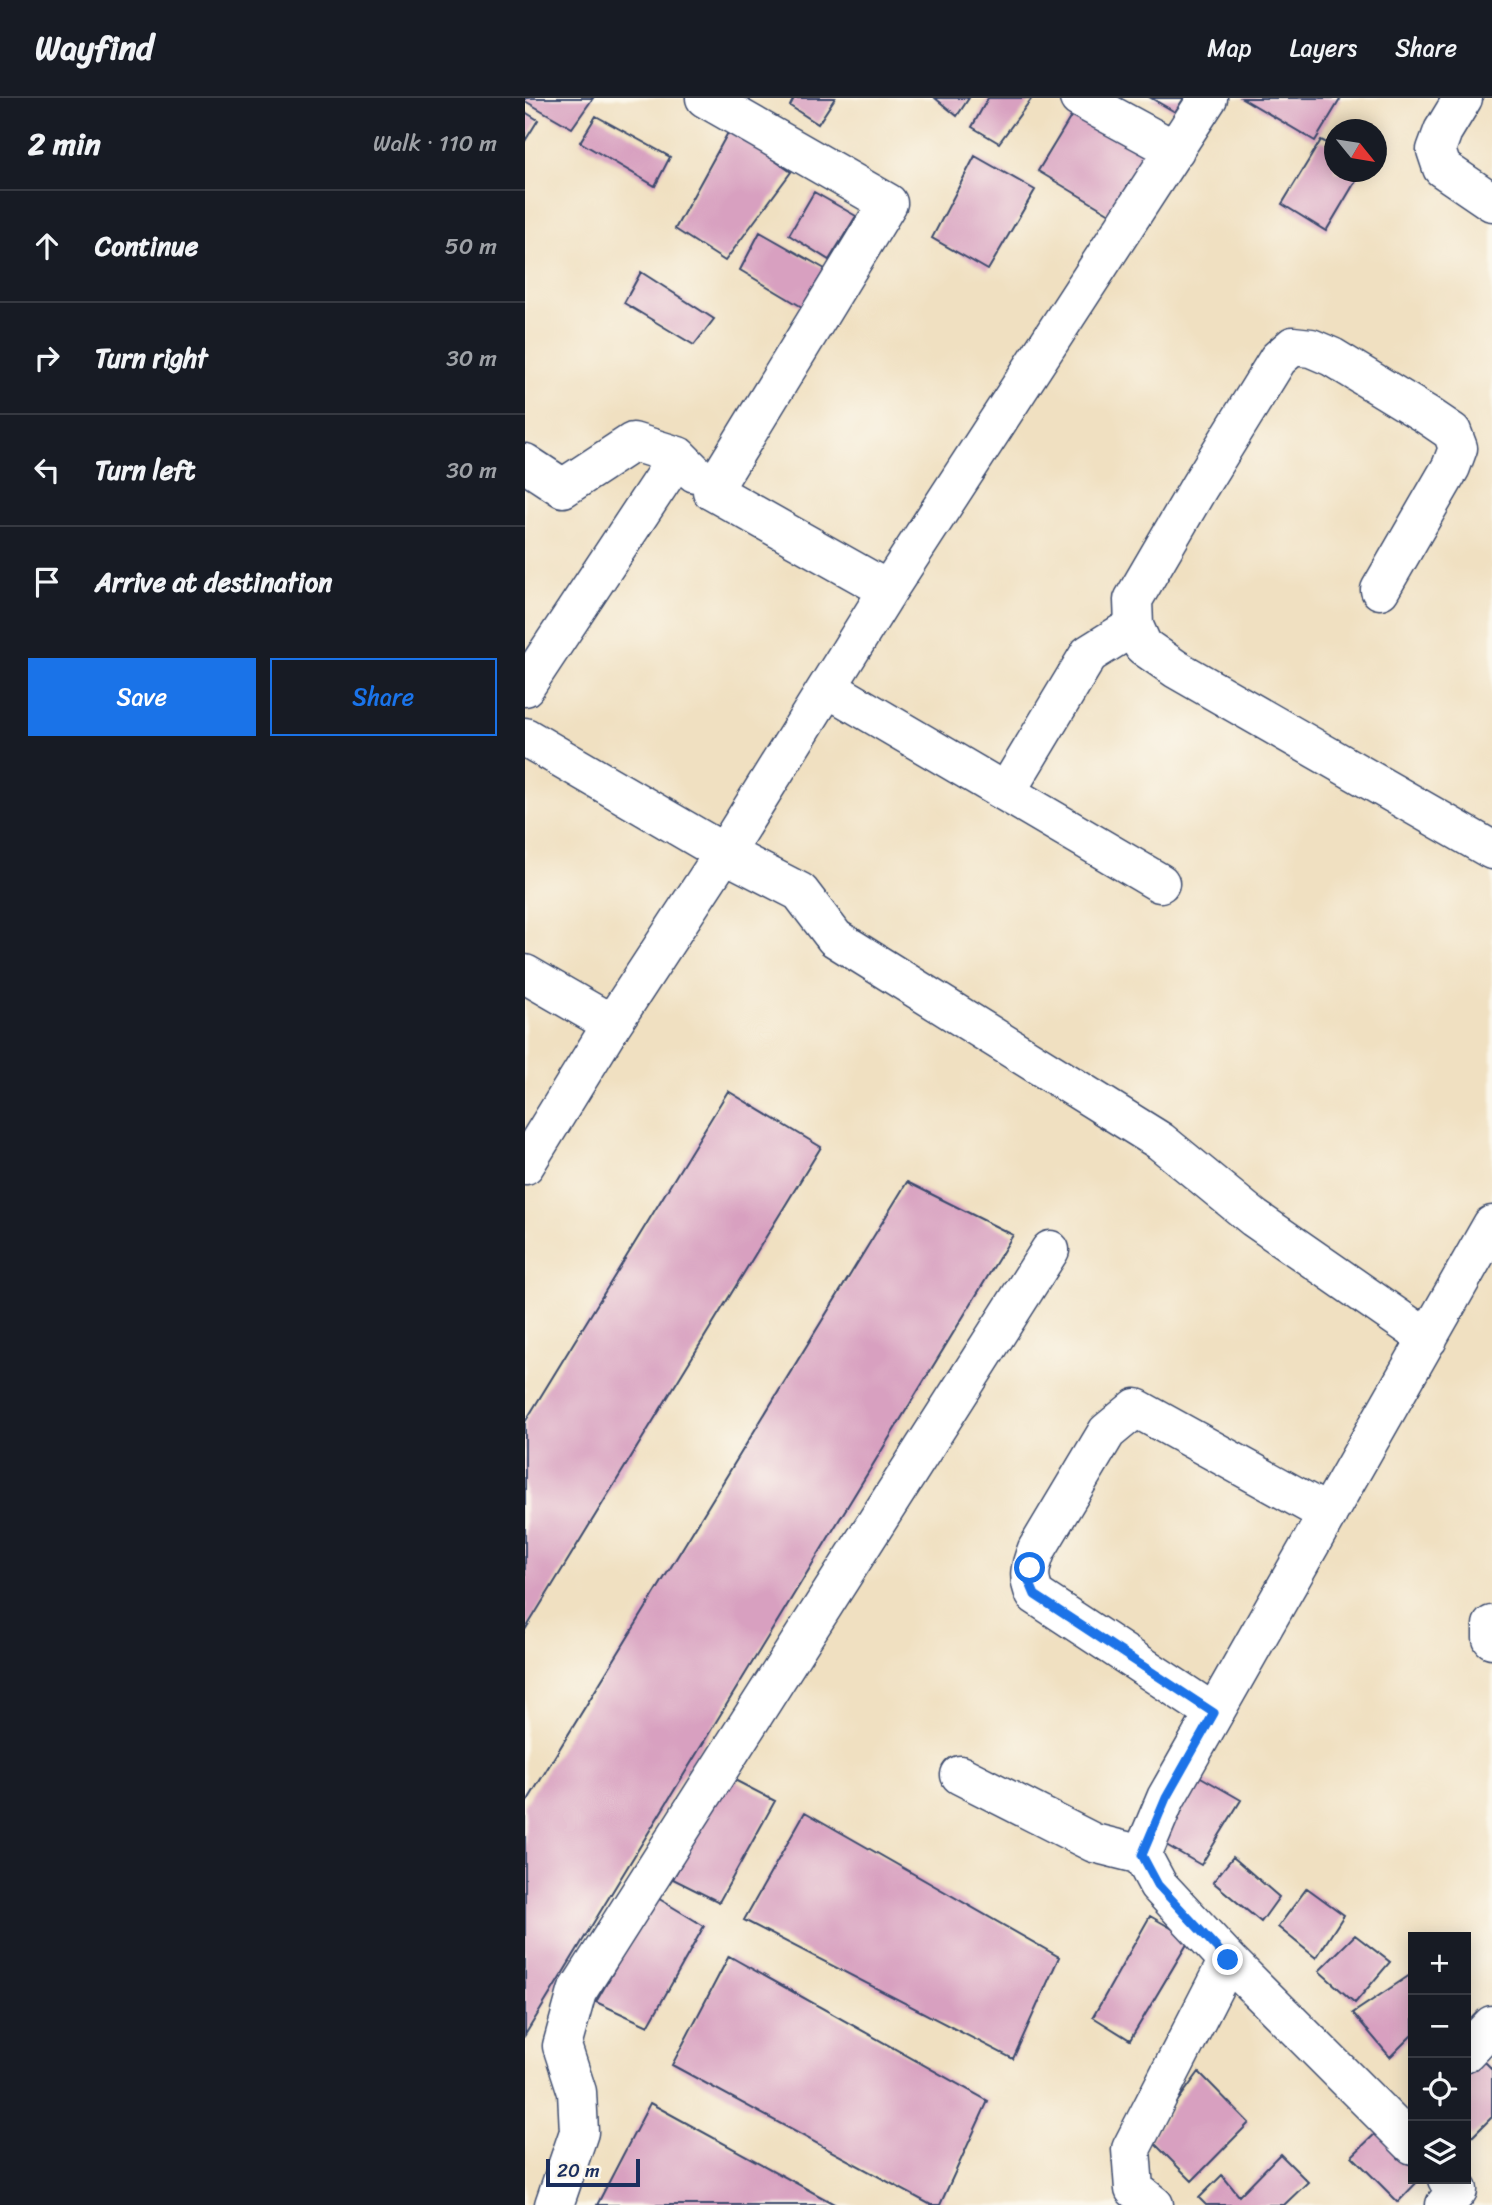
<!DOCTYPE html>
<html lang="en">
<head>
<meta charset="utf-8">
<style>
	:root { --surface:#171b24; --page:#20242c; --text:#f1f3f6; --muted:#9ea1a6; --line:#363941; --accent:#1a73e8 }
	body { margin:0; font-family:Sriracha,sans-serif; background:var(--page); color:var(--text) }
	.controls { position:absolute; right:21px; bottom:21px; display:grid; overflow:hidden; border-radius:0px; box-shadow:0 4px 18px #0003 }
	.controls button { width:63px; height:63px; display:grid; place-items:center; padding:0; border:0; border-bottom:2px solid var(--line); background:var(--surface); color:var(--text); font:35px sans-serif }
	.compass { position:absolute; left:799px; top:21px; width:63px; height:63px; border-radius:50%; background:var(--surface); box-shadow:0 4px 18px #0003; rotate:120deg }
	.scale { position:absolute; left:21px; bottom:18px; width:94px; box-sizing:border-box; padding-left:7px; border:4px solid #1b2f5e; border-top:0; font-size:19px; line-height:24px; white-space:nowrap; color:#1b2f5e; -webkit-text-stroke:5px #fbf7ec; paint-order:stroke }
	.stop { position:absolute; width:21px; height:21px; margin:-16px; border:5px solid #1a73e8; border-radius:50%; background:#fff }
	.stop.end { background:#1a73e8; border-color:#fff; box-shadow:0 2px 7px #0008 }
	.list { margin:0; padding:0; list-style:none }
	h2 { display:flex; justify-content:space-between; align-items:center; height:91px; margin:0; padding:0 28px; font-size:30px }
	h2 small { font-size:23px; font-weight:400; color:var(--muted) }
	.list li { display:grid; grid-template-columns:46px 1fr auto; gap:21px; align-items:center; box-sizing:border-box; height:112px; padding:0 28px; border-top:2px solid var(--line) }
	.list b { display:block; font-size:26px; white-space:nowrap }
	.list em { font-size:23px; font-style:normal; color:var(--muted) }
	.actions { display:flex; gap:14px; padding:21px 28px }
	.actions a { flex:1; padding:16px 0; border:2px solid var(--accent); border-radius:0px; text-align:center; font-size:24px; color:var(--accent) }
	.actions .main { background:var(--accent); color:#fff }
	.icon { flex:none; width:38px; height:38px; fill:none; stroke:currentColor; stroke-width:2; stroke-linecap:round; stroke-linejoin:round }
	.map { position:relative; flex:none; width:967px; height:2107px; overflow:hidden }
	header { display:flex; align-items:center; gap:42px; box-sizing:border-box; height:98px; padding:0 35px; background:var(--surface); border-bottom:2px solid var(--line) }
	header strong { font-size:33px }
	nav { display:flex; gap:38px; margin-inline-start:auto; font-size:24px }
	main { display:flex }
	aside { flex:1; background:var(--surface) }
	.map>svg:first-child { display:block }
</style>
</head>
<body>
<header>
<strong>Wayfind</strong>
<nav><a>Map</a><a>Layers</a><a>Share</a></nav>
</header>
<main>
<aside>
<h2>2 min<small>Walk · 110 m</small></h2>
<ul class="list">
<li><svg class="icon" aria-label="ahead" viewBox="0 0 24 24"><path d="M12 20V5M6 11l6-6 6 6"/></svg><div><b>Continue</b></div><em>50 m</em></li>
<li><svg class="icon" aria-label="right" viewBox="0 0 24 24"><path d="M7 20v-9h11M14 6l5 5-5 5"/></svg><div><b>Turn right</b></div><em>30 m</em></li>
<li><svg class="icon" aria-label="left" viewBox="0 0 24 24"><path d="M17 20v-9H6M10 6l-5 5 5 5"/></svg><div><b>Turn left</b></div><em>30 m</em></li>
<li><svg class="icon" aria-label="arrive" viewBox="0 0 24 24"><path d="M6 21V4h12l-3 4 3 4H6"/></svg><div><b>Arrive at destination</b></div></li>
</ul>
<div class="actions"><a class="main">Save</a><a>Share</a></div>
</aside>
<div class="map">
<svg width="967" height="2107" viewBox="0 0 967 2107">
	<rect width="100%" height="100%" fill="#fbf7ec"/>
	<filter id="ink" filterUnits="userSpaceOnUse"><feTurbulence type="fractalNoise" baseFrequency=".0143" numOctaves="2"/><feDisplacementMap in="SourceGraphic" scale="14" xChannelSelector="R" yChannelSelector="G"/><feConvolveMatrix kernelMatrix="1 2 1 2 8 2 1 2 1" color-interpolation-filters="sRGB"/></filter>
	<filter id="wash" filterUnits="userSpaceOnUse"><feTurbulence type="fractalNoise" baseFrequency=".00686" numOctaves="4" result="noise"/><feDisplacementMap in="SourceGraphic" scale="28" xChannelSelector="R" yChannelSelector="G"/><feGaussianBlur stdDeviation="1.57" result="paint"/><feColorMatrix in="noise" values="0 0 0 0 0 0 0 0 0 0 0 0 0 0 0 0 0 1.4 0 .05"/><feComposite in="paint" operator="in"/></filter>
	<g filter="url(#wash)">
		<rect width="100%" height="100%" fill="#f0e0c1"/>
		<g id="blocks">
			<path fill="#d8a0c0" d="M0,0H68L47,30L0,3Z
				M269,0H310L293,26L265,8Z
				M410,0H444L432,18Z
				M463,0H507L474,45L447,29Z
				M626,0H659L650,14Z
				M717,0H816L790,43Z
				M553,7L628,51L585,116L513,73Z
				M0,14L13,22L0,43Z
				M71,18L145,59L130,88L55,44Z
				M205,31L266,74L200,163L150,131Z
				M796,42L810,49V74H836L801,133L757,106Z
				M450,58L510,92L463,172L407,140Z
				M289,94L331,118L304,162L264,137Z
				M235,134L300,171L277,209L215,172Z
				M116,174L189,221L169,247L99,205Z
				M203,993L296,1049L0,1532V1324Z
				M382,1084L488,1137L0,1937V1707Z
				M667,1674L716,1702L676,1767L629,1740Z
				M202,1678L250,1703L194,1804L148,1781Z
				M280,1714L534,1859L488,1961L219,1822Z
				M708,1759L754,1799L736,1824L688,1784Z
				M782,1790L819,1817L791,1860L753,1829Z
				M131,1799L179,1828L123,1928L71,1904Z
				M625,1818L665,1841L605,1942L568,1919Z
				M830,1837L865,1864L830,1905L794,1873Z
				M204,1858L463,2003L415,2107H406L147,1967Z
				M888,1875V1936L865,1959L828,1915Z
				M957,1961L967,1971V2019L947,2039L941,2033V1977Z
				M674,1974L724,2025L667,2083L625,2041Z
				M125,2005L311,2107H72Z
				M854,2032L888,2067V2081H895L873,2104L827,2058Z
				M755,2056L783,2084L759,2107H681L674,2100L697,2077L714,2098Z"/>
		</g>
	</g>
	<g filter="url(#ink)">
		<use href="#blocks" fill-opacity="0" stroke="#3b4a6d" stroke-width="2"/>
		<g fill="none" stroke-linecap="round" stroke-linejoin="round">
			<defs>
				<path id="minor" d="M180,0L363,105L187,393L363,492
					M554,0L650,52
					M938,0L918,33L911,52L917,70L967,104
					M0,365L38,390L108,344L153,358L170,375
					M855,492L926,369L933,350L927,334L902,317L807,259L786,250L768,248L753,261L674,389L608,502L609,528L618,548L651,571L967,752
					M0,589L153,358
					M303,590L635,785
					M0,639L199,755L275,794L310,840L635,1043L729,1120L903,1241
					M481,694L564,556L609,528
					M0,876L87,926
					M0,1067L87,926L199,755L363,492L683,0
					M967,1527V1541
					M689,1615L510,1497C502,1479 505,1469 512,1451L582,1334L611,1310L803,1416
					M435,1677L569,1745L617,1757
					M941,1954L967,1927
					M888,2047L703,1862L633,1787L617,1757L641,1700L967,1127
					M29,2107L54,2034L52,1994L37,1948L52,1894L525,1152
					M629,2107L609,2091L606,2051L703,1862
					M920,2107L933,2092L922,2081"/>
			</defs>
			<use href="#minor" stroke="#3b4a6d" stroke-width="41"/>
			<use href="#minor" stroke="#fff" stroke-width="38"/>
		</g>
	</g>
	<g fill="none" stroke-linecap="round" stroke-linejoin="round" filter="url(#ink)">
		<path stroke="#1a73e8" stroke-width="9" d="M505,1470L504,1483L510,1497L689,1615L641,1700L617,1757L633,1787L703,1862"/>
	</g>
</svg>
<div class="controls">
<button>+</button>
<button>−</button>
<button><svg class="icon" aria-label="locate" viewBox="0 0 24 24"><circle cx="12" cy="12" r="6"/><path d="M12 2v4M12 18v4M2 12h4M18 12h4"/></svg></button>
<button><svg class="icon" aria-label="layers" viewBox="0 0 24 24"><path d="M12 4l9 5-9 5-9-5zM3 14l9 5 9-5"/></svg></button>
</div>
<svg class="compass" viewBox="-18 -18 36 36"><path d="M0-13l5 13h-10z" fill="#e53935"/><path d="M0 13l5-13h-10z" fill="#9ea1a6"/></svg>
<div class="scale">20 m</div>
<div class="stop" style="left:505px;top:1470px"></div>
<div class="stop end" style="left:703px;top:1862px"></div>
</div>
</main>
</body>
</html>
